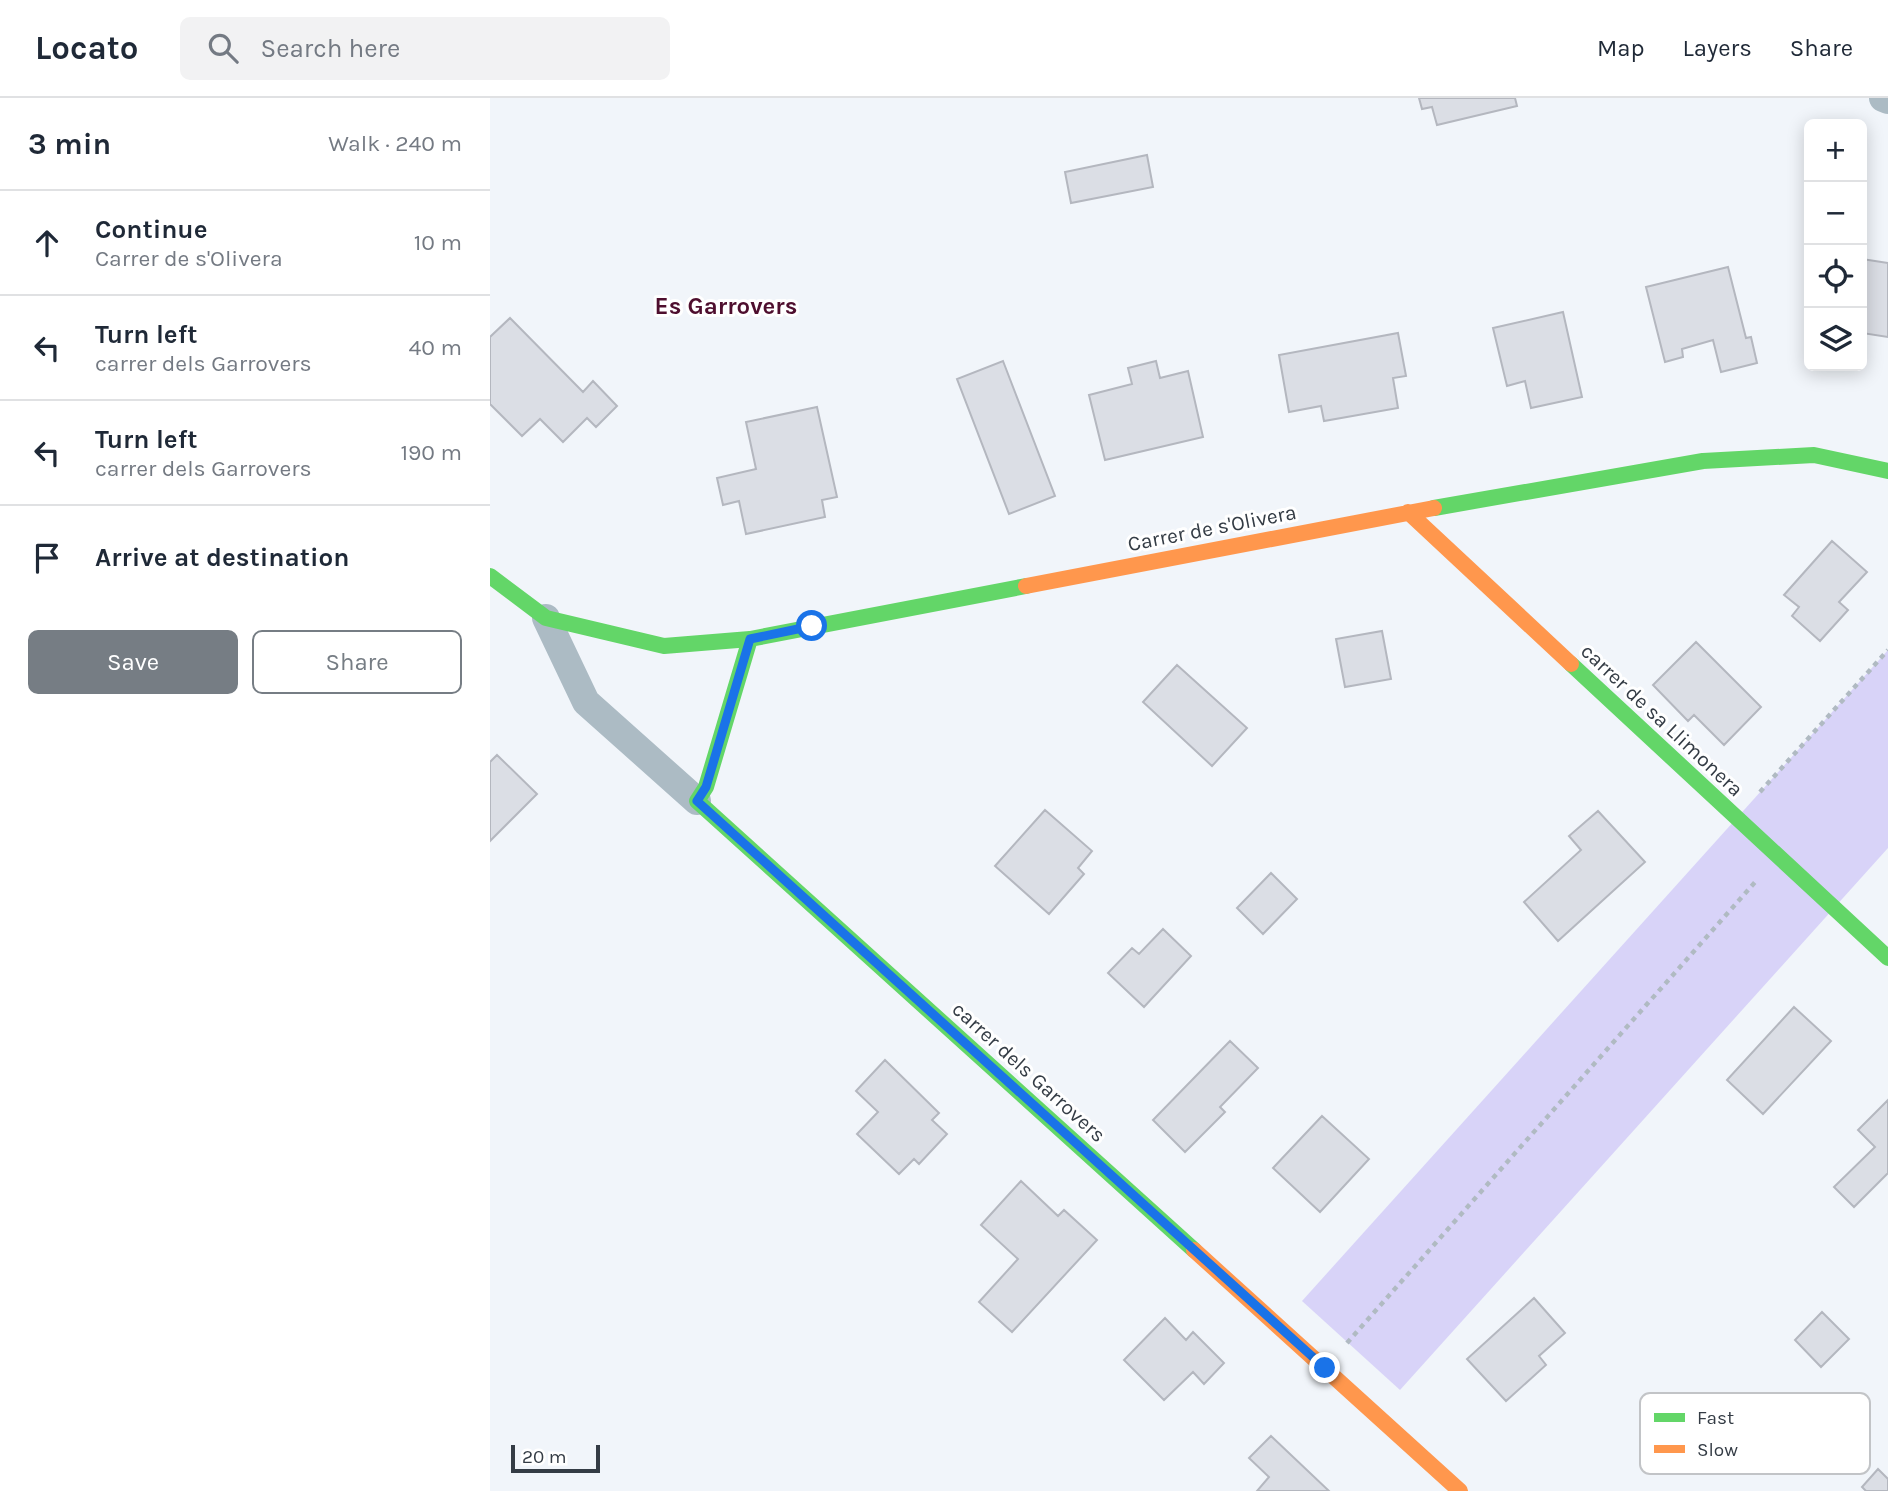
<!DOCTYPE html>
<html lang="en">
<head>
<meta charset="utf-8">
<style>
	:root { --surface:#fff; --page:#f2f2f3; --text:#1f2937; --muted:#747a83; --line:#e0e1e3; --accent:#767d84 }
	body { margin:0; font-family:Karla,sans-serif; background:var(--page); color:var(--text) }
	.controls { position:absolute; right:21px; top:21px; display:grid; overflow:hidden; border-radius:10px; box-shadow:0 4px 18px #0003 }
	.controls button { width:63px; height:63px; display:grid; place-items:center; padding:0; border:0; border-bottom:2px solid var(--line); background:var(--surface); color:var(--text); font:35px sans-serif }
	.scale { position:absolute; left:21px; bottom:18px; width:89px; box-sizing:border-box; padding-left:7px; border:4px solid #343c45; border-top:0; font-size:19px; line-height:24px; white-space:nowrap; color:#343c45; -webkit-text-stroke:5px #fff; paint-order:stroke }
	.stop { position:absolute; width:21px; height:21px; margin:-16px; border:5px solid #1a73e8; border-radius:50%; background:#fff }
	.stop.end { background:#1a73e8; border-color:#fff; box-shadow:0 2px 7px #0008 }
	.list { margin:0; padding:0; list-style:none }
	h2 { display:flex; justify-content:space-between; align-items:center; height:91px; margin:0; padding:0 28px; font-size:30px }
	h2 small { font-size:23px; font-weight:400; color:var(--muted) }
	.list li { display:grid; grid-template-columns:46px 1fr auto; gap:21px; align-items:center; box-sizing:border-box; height:105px; padding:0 28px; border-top:2px solid var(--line) }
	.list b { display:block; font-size:26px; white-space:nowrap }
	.list p { margin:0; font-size:23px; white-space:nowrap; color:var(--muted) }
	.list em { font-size:23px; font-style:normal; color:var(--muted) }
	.actions { display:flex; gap:14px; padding:21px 28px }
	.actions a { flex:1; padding:16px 0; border:2px solid var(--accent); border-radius:10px; text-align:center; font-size:24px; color:var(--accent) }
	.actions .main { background:var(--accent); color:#fff }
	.icon { flex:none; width:38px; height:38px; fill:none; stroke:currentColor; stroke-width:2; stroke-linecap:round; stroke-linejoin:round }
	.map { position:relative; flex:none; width:1398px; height:1393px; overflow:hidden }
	header { display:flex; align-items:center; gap:42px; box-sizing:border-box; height:98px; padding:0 35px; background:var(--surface); border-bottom:2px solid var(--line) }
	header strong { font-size:33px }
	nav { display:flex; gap:38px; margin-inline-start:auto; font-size:24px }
	.search { width:490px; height:63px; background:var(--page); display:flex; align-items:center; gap:18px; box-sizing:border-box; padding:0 24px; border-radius:10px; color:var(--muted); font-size:26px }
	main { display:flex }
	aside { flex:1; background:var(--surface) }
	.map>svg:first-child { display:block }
</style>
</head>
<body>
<header>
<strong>Locato</strong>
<div class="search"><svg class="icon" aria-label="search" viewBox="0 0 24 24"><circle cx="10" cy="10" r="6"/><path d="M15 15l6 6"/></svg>Search here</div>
<nav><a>Map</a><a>Layers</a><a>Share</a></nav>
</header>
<main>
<aside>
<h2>3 min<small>Walk · 240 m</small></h2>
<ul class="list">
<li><svg class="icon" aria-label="ahead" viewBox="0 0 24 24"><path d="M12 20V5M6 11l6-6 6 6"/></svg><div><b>Continue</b><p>Carrer de s'Olivera</p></div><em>10 m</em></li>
<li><svg class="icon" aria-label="left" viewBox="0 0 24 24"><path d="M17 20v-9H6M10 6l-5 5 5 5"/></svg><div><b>Turn left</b><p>carrer dels Garrovers</p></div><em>40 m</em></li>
<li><svg class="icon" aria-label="left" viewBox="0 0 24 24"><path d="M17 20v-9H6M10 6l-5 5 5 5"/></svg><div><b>Turn left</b><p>carrer dels Garrovers</p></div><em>190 m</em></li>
<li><svg class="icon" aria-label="arrive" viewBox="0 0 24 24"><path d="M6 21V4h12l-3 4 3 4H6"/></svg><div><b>Arrive at destination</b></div></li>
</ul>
<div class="actions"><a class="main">Save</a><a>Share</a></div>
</aside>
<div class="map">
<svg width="1398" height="1393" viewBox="0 0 1398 1393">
	<rect width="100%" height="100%" fill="#f1f5fa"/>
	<path fill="#d8d3f8" d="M1398,552V750L910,1292L812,1203Z"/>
	<path fill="#dbdee5" stroke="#b4b7bf" stroke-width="2" d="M929,0H1025L1027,8L947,27L942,9L932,11Z
		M657,57L663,89L581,105L575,74Z
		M1372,161L1398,165V239L1372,235Z
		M1238,169L1256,240L1261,239L1267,265L1231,274L1223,242L1192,251L1193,259L1175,264L1156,189Z
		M1073,214L1092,299L1041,310L1035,283L1017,288L1003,230Z
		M20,220L93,294L103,283L127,308L106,329L97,320L73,344L50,321L32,338L0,306V239Z
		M908,235L916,278L903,280L908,310L834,323L831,308L799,314L789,257Z
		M513,263L565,398L519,416L467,281Z
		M666,263L670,280L698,273L713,339L615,362L599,297L642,286L638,270Z
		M327,309L347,399L332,402L335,419L256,436L249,403L233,407L227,380L266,371L256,324Z
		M1342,443L1377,474L1349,504L1358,512L1330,543L1302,518L1309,509L1294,497Z
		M892,533L901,581L855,589L846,541Z
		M1206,544L1271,609L1234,647L1204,617L1198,623L1163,587Z
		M687,567L757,630L722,668L653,604Z
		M7,657L47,696L0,743V664Z
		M555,712L602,753L588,770L594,776L559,816L505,768Z
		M1108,713L1155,764L1068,843L1034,804L1091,752L1079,738Z
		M781,775L807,801L773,836L747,810Z
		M673,831L701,858L654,909L618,875L642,850L649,856Z
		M1304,909L1341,943L1273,1016L1237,982Z
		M740,943L768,970L730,1009L735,1014L695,1054L663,1022Z
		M395,962L449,1015L442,1022L457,1036L429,1066L424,1061L409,1076L367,1036L388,1014L366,993Z
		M1398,1002V1075L1364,1109L1344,1089L1385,1049L1368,1032Z
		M832,1018L879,1061L830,1114L783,1070Z
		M531,1083L568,1118L574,1112L607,1142L522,1234L489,1204L528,1161L491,1127Z
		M1044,1200L1075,1235L1049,1258L1056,1267L1016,1303L977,1261Z
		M1332,1214L1359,1241L1331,1269L1305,1242Z
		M675,1220L696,1242L703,1234L734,1265L714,1286L703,1274L674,1302L634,1262Z
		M781,1338L839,1393H767L779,1379L759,1360Z
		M1388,1371L1398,1381V1393H1376L1372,1389Z"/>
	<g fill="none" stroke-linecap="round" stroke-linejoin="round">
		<path stroke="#b0bac2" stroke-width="4.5" stroke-dasharray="5 5" stroke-linecap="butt" d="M1270,694L1398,552
			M857,1245L1267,782"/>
		<path stroke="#acbbc4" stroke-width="28" d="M1393,0L1398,2
			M56,520L96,604L207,703"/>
		<path stroke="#63d668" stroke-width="16" d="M944,410L1213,363L1324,357L1398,373
			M0,478L56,520L174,548L260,541L536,488
			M260,541L216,689L207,703L704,1152
			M1081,566L1398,860"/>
		<path stroke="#ff974d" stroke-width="16" d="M918,414L1081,566
			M536,488L944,410
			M704,1152L970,1393"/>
	</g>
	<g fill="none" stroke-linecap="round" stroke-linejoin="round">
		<path stroke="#1a73e8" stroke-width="9" d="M322,528L260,541L216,689L207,703L835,1270"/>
	</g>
	<g text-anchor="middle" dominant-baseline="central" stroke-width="6" stroke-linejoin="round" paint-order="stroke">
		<g font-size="21" fill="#343c45" stroke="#fff">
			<text transform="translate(722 430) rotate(-11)">Carrer de s'Olivera</text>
			<text transform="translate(1172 622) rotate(43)">carrer de sa Llimonera</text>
			<text transform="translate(539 974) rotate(42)">carrer dels Garrovers</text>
		</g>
		<g font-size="24" font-weight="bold" fill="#4e0e2e" stroke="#fff">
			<text x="236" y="208">Es Garrovers</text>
		</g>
	</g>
	<rect x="1150" y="1295" width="230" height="81" rx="10" fill="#fff" stroke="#c2c4c7" stroke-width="2"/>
	<rect x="1164" y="1315" width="31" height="9" fill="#63d668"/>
	<rect x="1164" y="1347" width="31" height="8" fill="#ff974d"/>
	<g font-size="19" fill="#343c45">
		<text x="1207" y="1326">Fast</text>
		<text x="1207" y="1358">Slow</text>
	</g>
</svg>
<div class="controls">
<button>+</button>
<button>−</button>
<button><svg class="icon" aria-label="locate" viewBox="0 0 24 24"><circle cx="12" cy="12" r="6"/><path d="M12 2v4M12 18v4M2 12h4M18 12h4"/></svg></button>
<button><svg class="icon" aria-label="layers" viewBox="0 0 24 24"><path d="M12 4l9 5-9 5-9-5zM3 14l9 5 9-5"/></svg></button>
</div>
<div class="scale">20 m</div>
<div class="stop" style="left:322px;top:528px"></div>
<div class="stop end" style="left:835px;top:1270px"></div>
</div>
</main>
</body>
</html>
